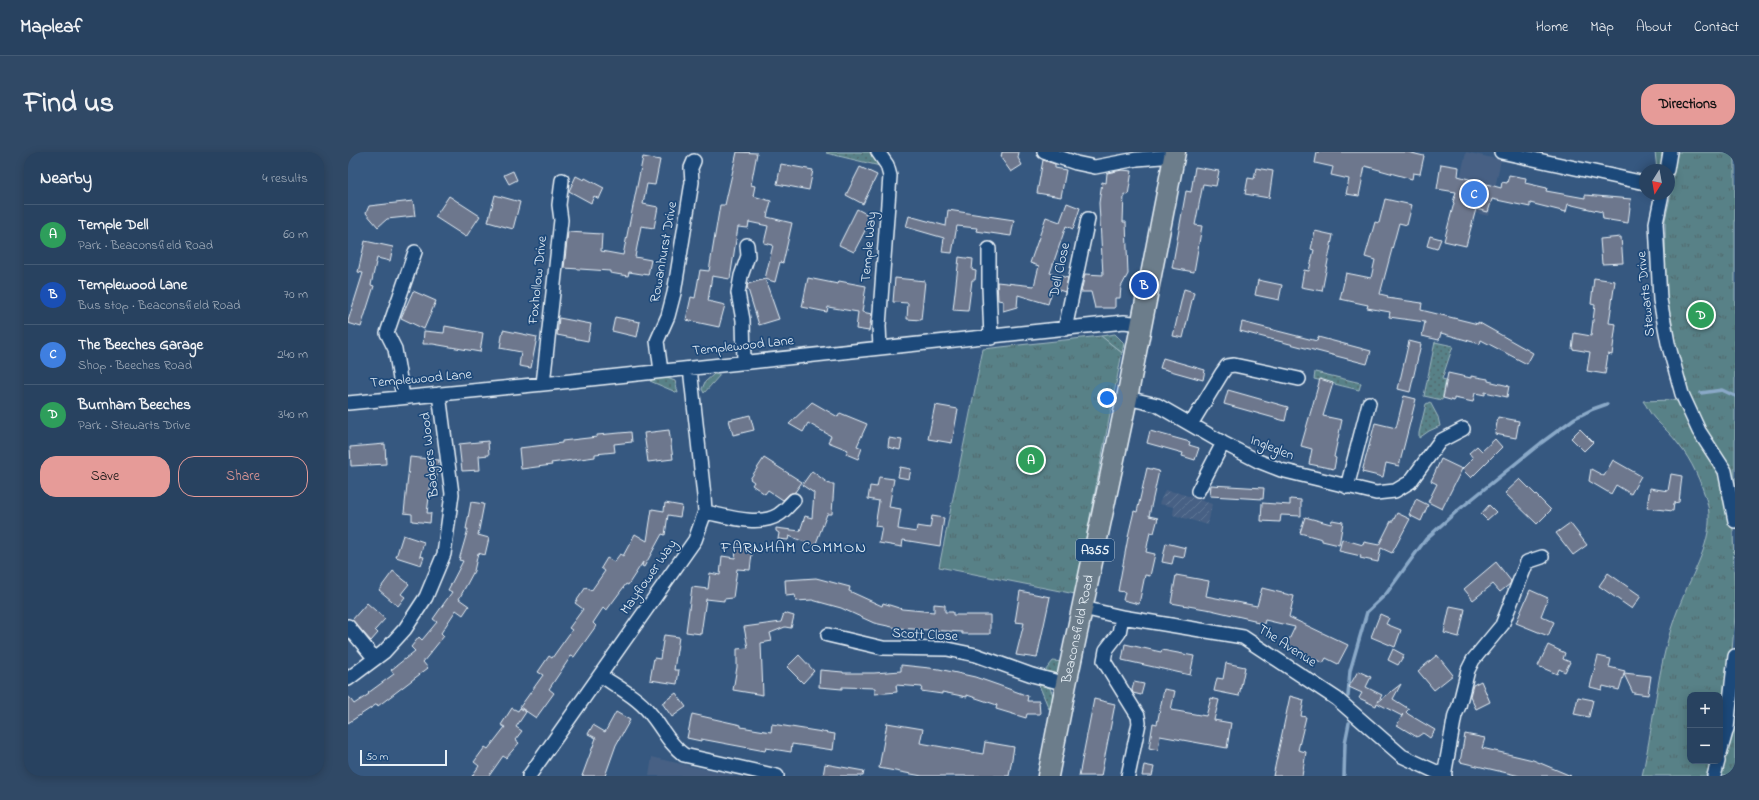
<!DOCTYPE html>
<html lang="en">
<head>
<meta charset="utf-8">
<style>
	:root { --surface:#284260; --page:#304966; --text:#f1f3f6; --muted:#a5b0bd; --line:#445b75; --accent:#e69b98 }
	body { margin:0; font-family:"Indie Flower",sans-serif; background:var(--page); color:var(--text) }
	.controls { position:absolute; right:12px; bottom:12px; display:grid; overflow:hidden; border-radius:8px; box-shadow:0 2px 10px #0003 }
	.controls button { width:36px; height:36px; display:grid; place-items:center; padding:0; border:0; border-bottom:1px solid var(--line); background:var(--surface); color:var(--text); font:20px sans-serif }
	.compass { position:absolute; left:1291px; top:12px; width:36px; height:36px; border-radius:50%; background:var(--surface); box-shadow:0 2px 10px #0003; rotate:191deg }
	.scale { position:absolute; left:12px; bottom:10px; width:87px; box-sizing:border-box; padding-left:4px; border:2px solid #e8f1f8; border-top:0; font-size:11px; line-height:14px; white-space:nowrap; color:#e8f1f8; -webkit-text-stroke:3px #1f4a7a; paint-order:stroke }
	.you { position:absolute; left:759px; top:246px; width:14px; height:14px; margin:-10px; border:3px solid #fff; border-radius:50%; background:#1a73e8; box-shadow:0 0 0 6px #1a73e833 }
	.badge { display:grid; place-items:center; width:26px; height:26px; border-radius:50%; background:var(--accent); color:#fff; font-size:13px; font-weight:700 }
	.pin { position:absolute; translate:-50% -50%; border:2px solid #fff; box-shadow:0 1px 4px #0006 }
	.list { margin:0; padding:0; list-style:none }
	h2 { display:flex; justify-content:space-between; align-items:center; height:52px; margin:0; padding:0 16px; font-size:17px }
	h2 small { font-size:13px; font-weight:400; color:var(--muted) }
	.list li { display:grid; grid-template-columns:26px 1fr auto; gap:12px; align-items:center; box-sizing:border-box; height:60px; padding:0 16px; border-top:1px solid var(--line) }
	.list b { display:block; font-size:15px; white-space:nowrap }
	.list p { margin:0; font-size:13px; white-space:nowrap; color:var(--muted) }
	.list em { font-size:13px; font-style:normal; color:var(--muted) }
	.actions { display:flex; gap:8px; padding:12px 16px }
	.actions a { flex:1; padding:9px 0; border:1px solid var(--accent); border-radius:16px; text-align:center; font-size:14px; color:var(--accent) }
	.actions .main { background:var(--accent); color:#111 }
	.map { position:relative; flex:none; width:1387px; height:624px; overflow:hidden; border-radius:16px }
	header { display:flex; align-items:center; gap:24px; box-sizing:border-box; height:56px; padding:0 20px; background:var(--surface); border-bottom:1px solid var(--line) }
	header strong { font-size:19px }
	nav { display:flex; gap:22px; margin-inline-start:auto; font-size:14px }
	.intro { display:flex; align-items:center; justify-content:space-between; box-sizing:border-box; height:96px; padding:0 24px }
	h1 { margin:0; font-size:28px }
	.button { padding:10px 18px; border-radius:16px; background:var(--accent); color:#111; font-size:14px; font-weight:700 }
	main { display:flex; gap:24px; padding:0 24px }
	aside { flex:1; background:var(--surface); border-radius:16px; box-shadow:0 2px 10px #0003 }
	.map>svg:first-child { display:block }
</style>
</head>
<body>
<header>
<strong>Mapleaf</strong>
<nav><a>Home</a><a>Map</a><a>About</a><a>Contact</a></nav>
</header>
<div class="intro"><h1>Find us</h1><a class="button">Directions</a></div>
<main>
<aside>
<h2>Nearby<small>4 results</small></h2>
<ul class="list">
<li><span class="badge" style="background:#2e9e5b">A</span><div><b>Temple Dell</b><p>Park · Beaconsfield Road</p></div><em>60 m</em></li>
<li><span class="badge" style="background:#1a4fb4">B</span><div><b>Templewood Lane</b><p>Bus stop · Beaconsfield Road</p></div><em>70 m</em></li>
<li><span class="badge" style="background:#3f7fe0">C</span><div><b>The Beeches Garage</b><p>Shop · Beeches Road</p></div><em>240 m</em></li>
<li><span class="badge" style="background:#2e9e5b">D</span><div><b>Burnham Beeches</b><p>Park · Stewarts Drive</p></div><em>340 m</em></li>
</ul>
<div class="actions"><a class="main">Save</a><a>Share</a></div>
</aside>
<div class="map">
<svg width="1387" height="624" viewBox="0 0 1387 624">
	<defs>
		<pattern id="industrial-furrows" width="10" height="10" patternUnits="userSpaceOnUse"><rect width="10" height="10" fill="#466184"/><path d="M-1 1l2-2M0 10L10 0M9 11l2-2" fill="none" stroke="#617896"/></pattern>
		<pattern id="grass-dots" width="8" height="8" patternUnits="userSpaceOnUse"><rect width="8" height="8" fill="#598187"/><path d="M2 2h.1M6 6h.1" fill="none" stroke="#50676c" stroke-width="1.8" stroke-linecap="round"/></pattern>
		<pattern id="park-tufts" width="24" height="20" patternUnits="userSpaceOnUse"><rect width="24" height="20" fill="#598187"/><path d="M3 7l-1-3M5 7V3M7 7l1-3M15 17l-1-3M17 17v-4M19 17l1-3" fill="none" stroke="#50676c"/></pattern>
	</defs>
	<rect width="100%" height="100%" fill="#365880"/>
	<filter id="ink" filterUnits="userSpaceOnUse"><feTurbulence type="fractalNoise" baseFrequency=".025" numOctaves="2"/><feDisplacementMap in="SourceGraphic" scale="8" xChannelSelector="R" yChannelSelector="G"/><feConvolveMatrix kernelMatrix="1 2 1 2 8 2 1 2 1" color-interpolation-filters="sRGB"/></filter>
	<g filter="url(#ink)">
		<path fill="#466184" d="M1118,0L1153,8L1141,64L1105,56Z
			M304,605L320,609L390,624H301Z"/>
		<path fill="url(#industrial-furrows)" d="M817,338L831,341L864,352L860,373L825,363L826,355L811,352Z"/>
		<path fill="url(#grass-dots)" stroke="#a0b9c0" d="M479,0H521L532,14L478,1Z
			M767,182L776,191L774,201L753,184Z
			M1087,190L1105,194L1094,227L1098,228L1094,248L1076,244Z
			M967,220L1013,231L1011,238L966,227Z
			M366,222L372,223L356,241L354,237L357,230Z
			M308,225L319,226L327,229L330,241L302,229Z
			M1082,250L1090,265L1092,274L1081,279L1071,286V281L1078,252Z
			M705,509L714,510L712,520L704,525L693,524Z
			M691,533L702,536L707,548L701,557Z"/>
		<path fill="url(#park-tufts)" stroke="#a0b9c0" d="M1307,0H1318L1315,18H1309Z
			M1328,0H1387V353L1339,243L1321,184L1318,143L1317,68L1324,37Z
			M753,184L774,201L727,442L591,415L635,197Z
			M1324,248L1329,249L1363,304L1379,341L1385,377L1387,464L1381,533L1372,580V543H1342V609H1365L1361,624H1294C1308,563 1309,503 1335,445C1347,416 1368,383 1359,350C1353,330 1344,309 1331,293C1324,283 1315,275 1307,267C1302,262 1299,254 1295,249Z
			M1387,542V624H1369Z"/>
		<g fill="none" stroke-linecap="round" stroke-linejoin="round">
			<path stroke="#8aa9c8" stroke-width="3.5" d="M1353,241L1374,238L1387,244
				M1000,544L1002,519L1019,460L1038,442L1078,387L1108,360L1193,291L1227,266L1245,257L1259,252
				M996,624L997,591L1001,571"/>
		</g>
		<path fill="#6d778d" stroke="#e8f1f8" d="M389,0L409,1L403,33L407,34L405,44L423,49L419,65L444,71L435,111L432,110L427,130L417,127L425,93L416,91L420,74L401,70L400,76L390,75L382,127L364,124L360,149L377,153L371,175L338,168L343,145L347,146L352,118L361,119L372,53H377Z
			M654,0H671L670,6L674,13L663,20L653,6Z
			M969,0H1059L1076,4L1072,22L1065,21L1064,27L1017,14L1011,44L998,42L1001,27L983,23L985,15L967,11Z
			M295,5L312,8L307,33L299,32L295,52L310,55L306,76L293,74L287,105L303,108L300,123L281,120L280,124L262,121V119L216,116L220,80L254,82L253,99L275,103Z
			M695,8L707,12V16L718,18L713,45L689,41Z
			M433,12L465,18L461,38L429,32Z
			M1093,12L1111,15L1110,24L1153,36L1154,30L1159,31L1161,23L1178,26L1177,31L1199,36L1198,39L1237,46V43L1283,47L1280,71L1255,67L1254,60L1220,52L1218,60L1182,51V55L1144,47L1140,60L1128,57L1118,94L1096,89L1106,51L1105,50L1108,40L1089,37Z
			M512,15L529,23L515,52L498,43Z
			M847,15L871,19L868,34L855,32L847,73L854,74L846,120L824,116L838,39L843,40Z
			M908,16L925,19L921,46L897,42L900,26L906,27Z
			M774,18L784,19L780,43L776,42L775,70H778L780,122L773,135L772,146H767V156H747L743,140H733L737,122L755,123L751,51L754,30L758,31L759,21Z
			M165,19L169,28L161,32L156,23Z
			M228,24L236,28L237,26L256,36L251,47L246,44L243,51L221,39Z
			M147,43L172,50L165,77L140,70Z
			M101,44L132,64L118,85L87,65Z
			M1037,47L1064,53L1059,73L1051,71L1032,142L1040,144L1039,146L1074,151L1073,158L1130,172V170L1185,201L1179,212L1133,188L1132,192L1093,181L1091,188L1074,184L1077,170L1041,165L1042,160L1019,156L1020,153L992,147L998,121L1023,126L1027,108L1017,105L1027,70L1031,71Z
			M65,49L67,64L39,67L30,75L18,61L21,54Z
			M719,51L732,56L725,77L718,74L702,121L720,126L717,140L705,136L700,152L670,143L669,155L655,159V149L650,148L649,130L686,134L691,114L682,111L698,65L712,70Z
			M509,57L524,65L506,100L491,93Z
			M600,58L666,68L663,84L628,79L629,76L609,74L604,101L594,100L596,86L558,75L561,64L598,74Z
			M967,79L985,83L974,139L953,135L956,118L961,119L966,98L963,97Z
			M1082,84L1093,87L1089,97L1079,94Z
			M1273,85L1275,111L1254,112L1252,87Z
			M17,89L45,95L42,109L29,106L23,133L26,134L13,175L0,171V169L15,121L10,120Z
			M611,105L625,107L624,118L628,119L627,128H624L620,159L605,158Z
			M460,126L490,132L491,129L518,134L514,160L524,162L521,179L508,177L510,160L480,155L479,160L454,155Z
			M547,126L577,129L573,168L559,167L560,151L545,150Z
			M1246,126L1267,129L1261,171L1268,172L1264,203L1260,202L1257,222L1239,219L1242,200L1224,197L1226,181L1243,184L1247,153L1243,152Z
			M417,127L431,167L411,173L399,134L400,132Z
			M910,128L934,133L931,148L907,143Z
			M836,137L846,140L835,186L825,184Z
			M65,139L88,149L76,177L53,166Z
			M267,165L292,170L289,185L264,179Z
			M211,166L243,172L240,189L209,183Z
			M894,170L969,189L970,185L1023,199L1019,212L892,179Z
			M97,174L135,181L132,200L85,192H75L76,179L96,181Z
			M155,178L189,185L183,216L171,214L173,200L152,196Z
			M1061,189L1073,192L1062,240L1050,237Z
			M815,206L857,218L855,228L812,216Z
			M1100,221L1123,226V224L1140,227V229L1161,234L1159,245L1137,240V243L1127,241L1125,250L1106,246V249L1095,246Z
			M972,227L985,231L975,264L994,268L986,305L988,306L986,317L961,312L964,297L953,294Z
			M880,238L940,255L937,269L876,252Z
			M1056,244L1068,247L1051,314L1038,311L1035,325L1014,320L1027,271L1048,276Z
			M464,250L490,265L492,261L519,272L509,294L514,296L510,307L498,302L500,298L480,290L483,284L460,271L455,280L441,272Z
			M587,253L610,257L604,291L580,287Z
			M402,263L406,278L385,283L381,268Z
			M1150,265L1171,269L1168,286L1147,282Z
			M1232,277L1245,290L1236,299L1223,286Z
			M321,278L325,307L300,310L296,281Z
			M802,279L842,290L841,293L851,296L847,308L834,304L835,301L799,291Z
			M283,280L284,290L266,292L267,300L247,302V305L203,311L204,313L173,317L171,296L214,291V289L249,285V283Z
			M541,286L554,288L552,298L540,295Z
			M1147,287L1154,295L1123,326L1114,317L1125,306L1121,301L1129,294L1134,299Z
			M140,289L141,303L131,304L132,318L114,319L111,292Z
			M37,292L38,312L3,314L2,295Z
			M62,305L91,308L88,331L83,330L79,361H83L82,371L64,369V362L56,361Z
			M416,306L454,330L447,340L441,342L435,348L420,338L417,342L404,333L406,330L402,327Z
			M1093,307L1114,317L1094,357L1080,350L1089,332L1083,329Z
			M1265,308L1293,324L1283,342L1268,333L1263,342L1241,329L1243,317L1256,324Z
			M552,315L563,317L561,327L550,325Z
			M799,316L811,319L801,364L810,366L806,381L802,380L798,400L807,402L802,424L797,423L791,452L775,448L777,440L770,439L781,380L786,359L789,360Z
			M464,319L481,332H486L484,362H479L467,394L441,384L440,388L430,387L431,381L428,379V376L452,379L457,364L464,366L466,341L454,333Z
			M1323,322L1334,324L1331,350L1326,351L1325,359L1299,356L1302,336L1320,339Z
			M531,325L546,327L541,355L553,357L550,377L568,380L569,374L582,376L584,364L596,366L592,394L555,388L554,395L531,391L534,375L527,374L531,349L520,347L522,334L529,335Z
			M1172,327L1203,358L1189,372L1157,341Z
			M863,333L916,336L915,347L862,344Z
			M942,347L953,348V364L933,363L932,370L913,369L914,351L942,353Z
			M1068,347L1080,353L1073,369L1061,363Z
			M123,350L136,352L130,383L141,386L137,403L130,401L126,419L111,447L121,454L115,463L108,458L93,481L96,484L75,510L80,516L30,554L29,552L0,571V544L6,552L21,542L20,541L46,522L43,518L67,499L63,495L71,485L74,488L89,470L85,467L104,440L100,438L115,409L111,408L120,377H118Z
			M317,351L334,354L332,365L320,363L317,383L314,382L296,415L294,414L295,410L280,433L278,432L258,459L255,456L245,471L248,474L226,505L223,504L201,537L206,541L188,566L172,555L195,523L190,520L201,504L204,506L224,478L221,476L235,457L227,451L238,435L243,439L257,419L253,416L259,406L266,410L272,402L275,404L287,382L299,389L304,357L316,359Z
			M1141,353L1148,360L1139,368L1133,362Z
			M1049,361L1062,367L1044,401L1033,396L1030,410L1012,406L1013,404L991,399L994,387L1015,393L1016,390L1031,393L1043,369H1045Z
			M957,365L983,372L984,368L995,370L991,393L974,389V387L952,381Z
			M1222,371L1239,393L1225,403L1208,381Z
			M55,383L76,390L72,404L76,405L73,413L48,405Z
			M389,391L405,393L402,418L389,417L385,446L376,447V449L358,447L353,482L338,480L344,435L360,437L362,421L372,423L374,404L387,406Z
			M818,391L838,396L836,406L826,404L824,412L814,410Z
			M1148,410L1163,429L1162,432L1152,440L1145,432L1125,448L1116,437Z
			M45,419L61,432L53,442L57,445L50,454L31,438Z
			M1260,421L1293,444L1284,457L1251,434Z
			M828,423L861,429L858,444L909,454L914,436L946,444L941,465L1000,493L990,512L978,506L975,511L938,494L947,475L917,468L916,472L906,470V468L863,458L823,451Z
			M468,426L502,435L501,439L534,454L535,451L554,457L586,460V452L597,453V460H605V463H642V482H614V480L549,476L526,471L493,456L464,448L448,449L447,443L438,444L437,428Z
			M1182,438L1200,446L1193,464L1206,470L1200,484L1168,471Z
			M672,439L702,445L689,506L668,503L676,471L667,470Z
			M19,451L37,467L27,478L30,481L23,489L4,468Z
			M1102,454L1117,457L1111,485L1096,481Z
			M436,461L446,464L443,476L437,475L422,481L424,489L413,491L415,543L385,538L389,515V497L400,496L396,475L433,470Z
			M1032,462L1041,466L1038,472L1053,478L1047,495L1023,485Z
			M316,483L331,485L326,518H331L329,532L302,528L306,506L312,507Z
			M777,492L813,500L814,498L846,504L842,523L774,508Z
			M1200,493L1217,501L1215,507L1222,510L1217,520L1211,517L1209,522L1190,514Z
			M1045,497L1056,503L1050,513L1040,508Z
			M451,503L466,519L455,531L439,515Z
			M1089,503L1105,523L1086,538L1070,519Z
			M1250,504L1263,507L1261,515L1277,519L1276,521L1303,524L1300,543L1285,541L1276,522L1271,538L1255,534L1254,538L1242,535Z
			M878,511L897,515L891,544L866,539L869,526L875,527Z
			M553,513L591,517L627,525L650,533L680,544L679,549H691L692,562H679L678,566L648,557L649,553L619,543V545L594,540V542L573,539L574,535L548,533L549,540L527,542V536L494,535V537L471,535L472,518L495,520V521H526L553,519Z
			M1010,519L1023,525L1018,535L1034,543L1030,550L1053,532L1045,547L1061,557L1058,560L1060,562L1087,578L1082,586L1075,581L1069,585L1049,573L1055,562L1054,564L1029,551L1028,554L1011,546L1014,541L1001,535Z
			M1133,529L1142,550L1128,557L1122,544L1125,533Z
			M786,530L796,532L793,543L785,541L784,538Z
			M816,537L827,539L823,558L858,564L863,546L871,548L866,568L883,571L879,596L812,584L810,598L801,596L805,571L809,572Z
			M328,541L338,555L324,565L314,551Z
			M942,544L956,548L953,564L958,565L950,598L958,600L954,624H925Z
			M1230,545L1245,548L1241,565L1226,562Z
			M746,547L767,552L753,624H731Z
			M164,556L170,559L172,556L178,560L168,575L174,579L167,588L171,591L158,606L155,604L141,624H124L131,614L126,610L137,595L140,597L157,575L153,573Z
			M268,560L282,568L268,593L257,624H234L248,586L240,582L245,573L257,580Z
			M344,562L393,573V575L423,580L424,572L487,582L485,598L444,592L443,600L418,596L417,599L353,587V589L339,586Z
			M539,571L575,577L572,591L635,602L637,590L666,595L661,624H574L531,616Z
			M1117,582L1137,586L1134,596L1185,608L1223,624H1172L1112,610Z
			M477,612L516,619L515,624H475Z
			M796,613L806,615L804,624H794Z"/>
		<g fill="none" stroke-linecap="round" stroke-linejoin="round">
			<defs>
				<path id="minor" d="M530,0L539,13L542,24L531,174L532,196
					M696,0L728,11L747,15L789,7L826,4
					M1153,0L1297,31
					M1319,18L1322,0
					M1314,42L1308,71L1312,148L1320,191L1334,242L1351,279L1377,319L1387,369
					M641,97V135L643,186
					M717,177L740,67
					M396,210L395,168L390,141L393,124L400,104L399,93
					M313,219L309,189L320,164L326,141L344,30L343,16L346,9
					M195,232L213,68L211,53L214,28
					M55,245L47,197L39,181L67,100
					M779,246L809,253L875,291L910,309L933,318L1028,341L1047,339L1062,330L1092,289L1115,277
					M0,251L195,232L776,170L793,172
					M843,272L874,221L879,214L886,213L951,227
					M999,335L1021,251
					M850,339L875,291
					M357,360C378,364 410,375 430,363C437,359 441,353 446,348
					M735,456L774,465L895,485L989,547L1054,604L1097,624
					M774,465L771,481L758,498L756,509L790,564L791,571L780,624
					M0,474L27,507
					M480,483L535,496L599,497L628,503L684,523L718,532
					M252,523C268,534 289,545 301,560C314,575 320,591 336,603L429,624
					M0,527L36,500L57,477L78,445L96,402L104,342L91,242
					M1372,601L1379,576L1387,504
					M181,624L347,388L357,360L356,344L342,216
					M1096,624L1107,563L1111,554L1120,518L1125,508L1154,473L1179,410L1194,405
					M1366,624L1370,609"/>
				<g id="primary">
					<path id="s1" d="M700,624L718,532L779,246L827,0"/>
				</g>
			</defs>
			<use href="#minor" stroke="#e8f1f8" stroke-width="16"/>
			<use href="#primary" stroke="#e8f1f8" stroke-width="23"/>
			<use href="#minor" stroke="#1f4a7a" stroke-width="13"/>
			<use href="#primary" stroke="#6c7d8b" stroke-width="20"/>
		</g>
	</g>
	<g text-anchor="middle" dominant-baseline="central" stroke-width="3.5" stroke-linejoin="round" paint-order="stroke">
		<rect fill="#1f4a7a" stroke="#acbfd2" stroke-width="1" x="728" y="387" width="38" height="22" rx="3"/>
		<g font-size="13" font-weight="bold" fill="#e8f1f8">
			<text x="747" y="398">A355</text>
		</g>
		<g font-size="14" fill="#e8f1f8" stroke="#1f4a7a">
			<text transform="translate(521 95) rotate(-85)">Temple Way</text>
			<text transform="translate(316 100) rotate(-80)">Rowanhurst Drive</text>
			<text transform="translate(712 118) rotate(-78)">Dell Close</text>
			<text transform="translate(190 128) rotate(-84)">Foxhollow Drive</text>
			<text transform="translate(1298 142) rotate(-96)">Stewarts Drive</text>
			<text transform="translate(395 194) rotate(-6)">Templewood Lane</text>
			<text transform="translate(73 227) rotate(-5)">Templewood Lane</text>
			<text transform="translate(924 296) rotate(22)">Ingleglen</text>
			<text transform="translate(82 303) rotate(-96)">Badgers Wood</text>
			<text transform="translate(301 425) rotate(-55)">Mayflower Way</text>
			<text stroke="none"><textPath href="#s1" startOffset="150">Beaconsfield Road</textPath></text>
			<text transform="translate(577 483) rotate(3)">Scott Close</text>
			<text transform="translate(939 494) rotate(33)">The Avenue</text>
		</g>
		<g font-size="16" letter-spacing="1" fill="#e8f1f8" stroke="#1f4a7a">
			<text x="446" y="396">FARNHAM COMMON</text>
		</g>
	</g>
</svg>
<div class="controls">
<button>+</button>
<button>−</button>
</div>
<svg class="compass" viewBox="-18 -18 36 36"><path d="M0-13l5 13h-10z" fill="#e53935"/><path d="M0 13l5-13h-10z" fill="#a5b0bd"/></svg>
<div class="scale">50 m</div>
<div class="you"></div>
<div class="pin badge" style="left:683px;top:308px;background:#2e9e5b">A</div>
<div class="pin badge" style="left:796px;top:133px;background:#1a4fb4">B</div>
<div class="pin badge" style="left:1126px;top:42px;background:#3f7fe0">C</div>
<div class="pin badge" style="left:1353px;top:163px;background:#2e9e5b">D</div>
</div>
</main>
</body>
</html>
